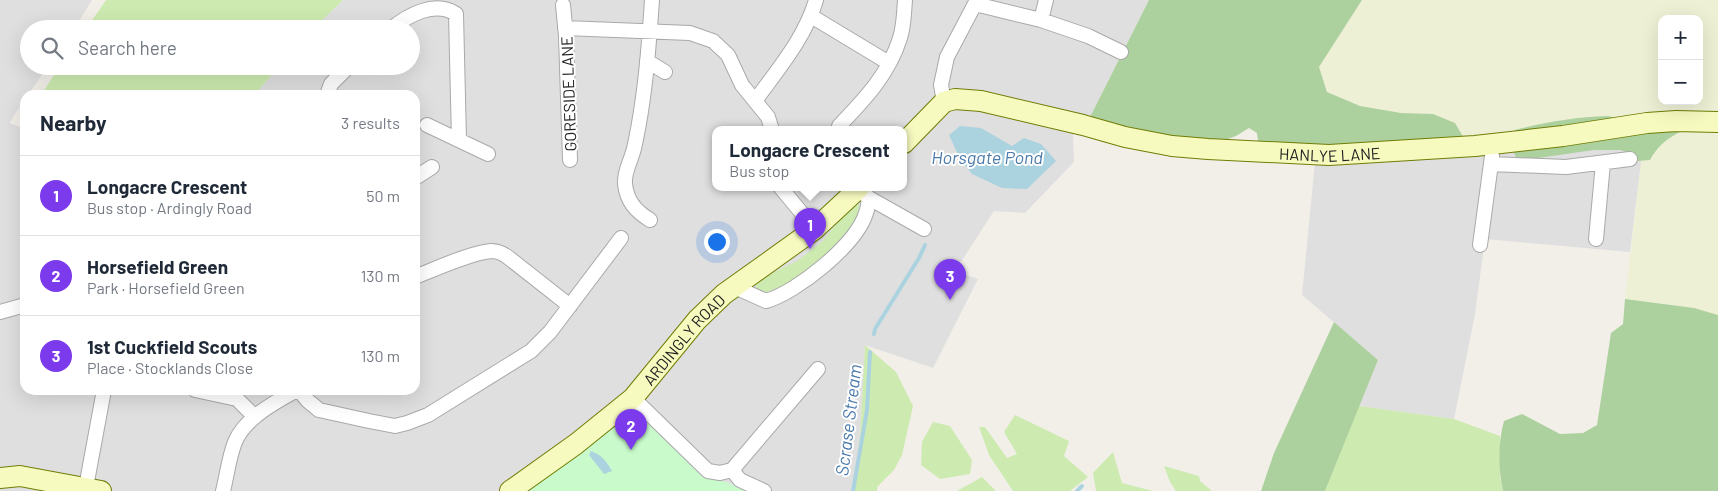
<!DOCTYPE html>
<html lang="en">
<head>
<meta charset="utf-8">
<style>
	:root { --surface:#fff; --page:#f2f2f3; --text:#1f2937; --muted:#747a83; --line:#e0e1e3; --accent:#7c3aed }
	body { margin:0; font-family:Barlow,sans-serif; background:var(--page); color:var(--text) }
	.controls { position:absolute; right:15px; top:15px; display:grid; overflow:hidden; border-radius:10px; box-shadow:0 5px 20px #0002 }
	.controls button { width:45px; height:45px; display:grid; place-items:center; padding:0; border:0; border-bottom:1px solid var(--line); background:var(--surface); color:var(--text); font:25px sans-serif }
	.you { position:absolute; left:716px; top:241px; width:18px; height:18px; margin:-12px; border:4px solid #fff; border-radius:50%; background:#1a73e8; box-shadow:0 0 0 8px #1a73e833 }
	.badge { display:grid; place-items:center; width:32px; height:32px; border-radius:50%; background:var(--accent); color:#fff; font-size:16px; font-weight:700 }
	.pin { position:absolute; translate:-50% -41px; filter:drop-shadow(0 1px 2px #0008) }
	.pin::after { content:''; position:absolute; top:26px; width:18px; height:15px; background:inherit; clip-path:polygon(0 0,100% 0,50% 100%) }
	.popup { position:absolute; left:712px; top:126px; width:195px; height:65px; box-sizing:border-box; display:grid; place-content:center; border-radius:10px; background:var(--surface); filter:drop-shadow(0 1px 4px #0005); font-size:16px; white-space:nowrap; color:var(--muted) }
	.popup b { font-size:19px; color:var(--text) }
	.popup::after { content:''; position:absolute; left:50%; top:100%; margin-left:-10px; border:10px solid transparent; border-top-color:var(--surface) }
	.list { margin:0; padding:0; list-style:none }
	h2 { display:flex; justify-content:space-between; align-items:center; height:65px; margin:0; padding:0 20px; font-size:21px }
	h2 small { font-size:16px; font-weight:400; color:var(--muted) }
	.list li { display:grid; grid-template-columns:32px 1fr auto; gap:15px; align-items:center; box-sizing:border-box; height:80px; padding:0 20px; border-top:1px solid var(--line) }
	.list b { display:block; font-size:19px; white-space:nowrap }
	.list p { margin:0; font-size:16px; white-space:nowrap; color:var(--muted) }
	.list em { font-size:16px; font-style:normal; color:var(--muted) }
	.icon { flex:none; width:28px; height:28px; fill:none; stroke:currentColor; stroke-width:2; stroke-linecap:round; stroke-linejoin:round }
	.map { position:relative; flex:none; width:1718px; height:491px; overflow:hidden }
	.search { position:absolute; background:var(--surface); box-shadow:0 5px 20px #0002; left:20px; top:20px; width:400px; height:55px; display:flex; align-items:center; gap:12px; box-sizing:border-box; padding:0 18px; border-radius:28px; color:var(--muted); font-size:19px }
	.panel { position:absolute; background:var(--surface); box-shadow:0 5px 20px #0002; left:20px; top:90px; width:400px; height:305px; border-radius:15px }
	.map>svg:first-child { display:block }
</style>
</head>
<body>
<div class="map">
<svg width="1718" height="491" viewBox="0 0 1718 491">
	<rect width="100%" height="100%" fill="#f2efe9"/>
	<path fill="#e0dfdf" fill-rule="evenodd" d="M0,0H92L74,29H29V66H48L28,95H25V99L13,117L10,123L25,129V390H415V95H254L280,66H411V29H313L343,0H1149L1090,117L1073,133L1074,162L1025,213L994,211L955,271L978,279L933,368L865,345L860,438L853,491H750L701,473L581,452L526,491H0ZM716,130H904V188H716Z
		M1645,130L1630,252L1485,239L1475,314L1454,419L1359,406L1378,360L1302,295L1315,162L1399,156L1435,159Z"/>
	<path fill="#eef0d5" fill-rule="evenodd" d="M1362,0H1718V115L1465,140L1433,114L1401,113L1360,106L1327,92L1319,67ZM1662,19H1699V101H1662Z
		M1645,130H1718V315L1694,308L1625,299Z"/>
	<path fill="#cdebb0" d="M106,0H343L313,29H86Z
		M60,66H280L254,95H41Z
		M852,204L859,205L861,213L833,250L796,280L765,293L756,288V281L797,261L823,241Z
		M865,345L896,372L913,406L902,455L894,470L877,487V491H853L860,438Z
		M1359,406L1454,419L1500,436V477L1503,491H1325Z
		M1015,415L1069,441L1064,456L1088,477L1070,491H1013L989,455L979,427H985L1007,458L1017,454L1004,432Z
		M933,422L950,426L972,460L970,474L940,479L921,465L922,442Z
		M1113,452L1122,483L1153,491H1096L1093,473Z
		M1164,466L1199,476L1200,481L1212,491H1228H1176L1170,482Z
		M982,477L996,491H957Z"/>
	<path fill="#add19e" d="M1149,0H1362L1319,67L1327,92L1360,106L1401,113L1433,114L1455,123L1465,140L1372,149L1264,145L1258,141L1257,133L1249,128L1236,136L1217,143L1133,131L1090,117Z
		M1608,116L1620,119L1676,126L1680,132C1666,139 1657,147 1650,160L1638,161L1630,153L1620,150H1594L1531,159L1516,157L1510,146L1515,130C1546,122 1576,117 1608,116Z
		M1625,299L1694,308L1718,315V491H1503C1498,468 1498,443 1504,421L1522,414L1560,434L1583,433L1597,425L1611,333L1623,324Z
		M1334,322L1378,360L1325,491H1261L1274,453Z"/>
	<path fill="#c8facc" d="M636,409L701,473L750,491H526L581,452Z"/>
	<path fill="#aad3df" d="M960,126L981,128L1012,146L1024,138L1041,144L1056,161L1027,189L1002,188L972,174L960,159L949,135Z
		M591,451C602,455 607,462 612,471L604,474L589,455Z"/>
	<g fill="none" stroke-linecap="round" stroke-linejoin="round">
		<path stroke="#aad3df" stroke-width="4" d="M874,334L875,329L919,258L925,245
			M853,491L867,410L870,352
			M1077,491L1082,486"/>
		<defs>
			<path id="street" d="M975,4L1041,20L1088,36L1121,52
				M563,5L566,36L570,160
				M811,16L889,63
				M1041,20L1046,0
				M565,28L690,33L713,41L728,55L742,85L768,117L772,130
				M391,29C408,15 435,0 456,14L459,140
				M647,61L665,72
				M327,95L331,84L349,66
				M755,101C778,69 805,38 816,0
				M944,102L941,85L947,57L977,0
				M427,125L488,154
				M839,126C864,100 889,74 900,38C904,26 904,12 905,0
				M1491,164L1566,167L1630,159
				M415,178L432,167
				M781,188L815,229
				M863,193L869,198L924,229
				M650,220C636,211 627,202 625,184C624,173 629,165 632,155C635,147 636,138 638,129C646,86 649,43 652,0
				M1596,239L1603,163
				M1480,245L1492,156
				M415,277C435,269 470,253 491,251C498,251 504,254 509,258L570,306
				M735,287L766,301C797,292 856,245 866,213C868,209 868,203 869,198
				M0,312L25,305
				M195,390L237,399L255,417
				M299,390L307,400L319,410L369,421L395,426L407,423L428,415L531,351L550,332L621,238
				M633,398L708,471L720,473L732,470L740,480L764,491
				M732,470L818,369
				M86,487L104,390
				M223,491C227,475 229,457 235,442C245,418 275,402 297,390"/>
			<g id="secondary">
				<path id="s1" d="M904,143L944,102L955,99L981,101L1083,125L1125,137L1172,146L1208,149L1329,155L1475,146L1563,136L1647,123L1676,121L1718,122"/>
				<path d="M0,478L20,476L101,491"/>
				<path id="s2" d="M510,491L576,444L633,398L697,320L724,294L815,229L859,188"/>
			</g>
		</defs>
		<use href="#street" stroke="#a9a9a9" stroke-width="16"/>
		<use href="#secondary" stroke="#707d05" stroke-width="22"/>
		<use href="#street" stroke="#fff" stroke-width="14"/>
		<use href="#secondary" stroke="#f7fabf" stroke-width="20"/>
	</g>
	<g text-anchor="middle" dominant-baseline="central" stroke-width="4" stroke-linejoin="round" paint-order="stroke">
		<g font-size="16" fill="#222" stroke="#fff">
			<text transform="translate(568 94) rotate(-92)">GORESIDE LANE</text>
			<text stroke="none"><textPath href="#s1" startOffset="449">HANLYE LANE</textPath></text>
			<text stroke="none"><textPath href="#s2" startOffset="232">ARDINGLY ROAD</textPath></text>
		</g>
		<g font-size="18" font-style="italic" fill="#4a7aab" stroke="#fff">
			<text x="987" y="157">Horsgate Pond</text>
			<text transform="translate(848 420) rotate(-83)">Scrase Stream</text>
		</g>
	</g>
</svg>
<div class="controls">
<button>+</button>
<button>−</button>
</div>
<div class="you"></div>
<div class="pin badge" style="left:810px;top:249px">1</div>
<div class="popup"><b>Longacre Crescent</b>Bus stop</div>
<div class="pin badge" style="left:631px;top:450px">2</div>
<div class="pin badge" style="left:950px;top:300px">3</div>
<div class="search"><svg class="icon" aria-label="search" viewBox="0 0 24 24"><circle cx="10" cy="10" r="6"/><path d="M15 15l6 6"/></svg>Search here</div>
<section class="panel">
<h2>Nearby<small>3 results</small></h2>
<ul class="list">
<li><span class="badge">1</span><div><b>Longacre Crescent</b><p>Bus stop · Ardingly Road</p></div><em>50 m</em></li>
<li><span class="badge">2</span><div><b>Horsefield Green</b><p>Park · Horsefield Green</p></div><em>130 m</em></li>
<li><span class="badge">3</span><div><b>1st Cuckfield Scouts</b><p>Place · Stocklands Close</p></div><em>130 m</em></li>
</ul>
</section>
</div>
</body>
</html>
